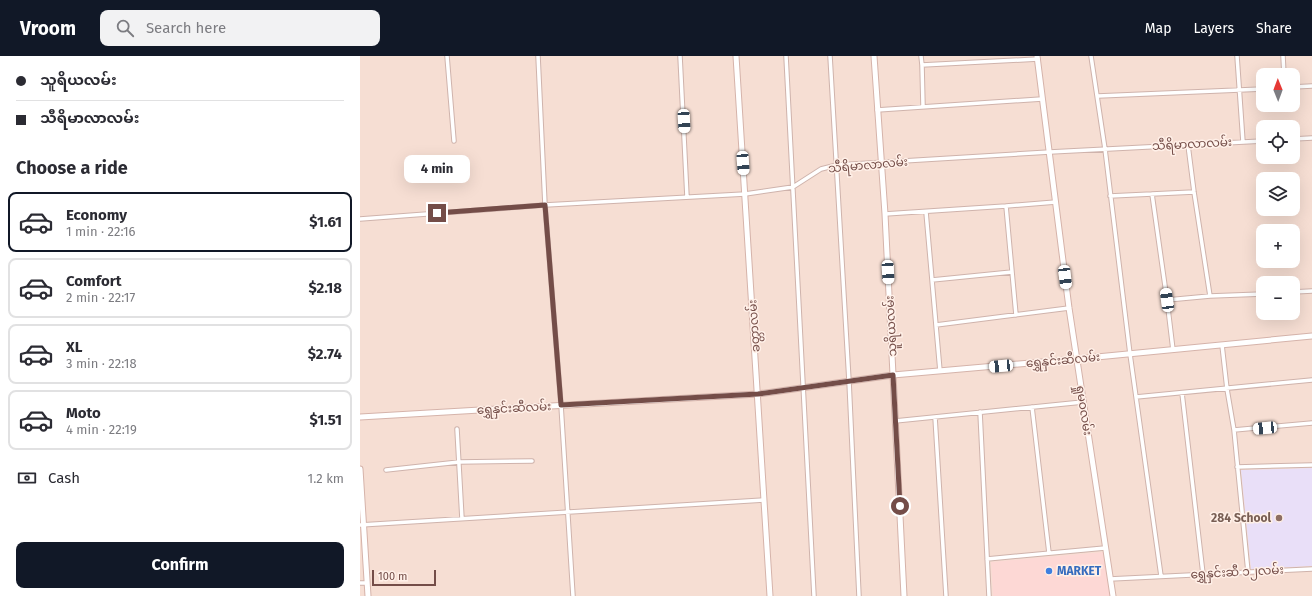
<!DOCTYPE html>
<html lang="en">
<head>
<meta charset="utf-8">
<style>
  body { margin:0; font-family:"Fira Sans","Noto Sans Myanmar",sans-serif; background:#f2f2f3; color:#2b2b33; height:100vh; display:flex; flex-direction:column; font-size:15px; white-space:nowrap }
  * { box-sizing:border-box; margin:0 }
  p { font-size:13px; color:#7c7c81 }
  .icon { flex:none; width:22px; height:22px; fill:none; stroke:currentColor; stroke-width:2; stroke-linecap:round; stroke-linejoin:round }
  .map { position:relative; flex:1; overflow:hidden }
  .drawer { display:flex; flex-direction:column; background:#fff; width:360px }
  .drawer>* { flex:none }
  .banner { display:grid; align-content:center; height:88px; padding:0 16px; background:#fff }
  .needle { width:26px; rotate:359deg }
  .controls { position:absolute; left:896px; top:12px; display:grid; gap:8px }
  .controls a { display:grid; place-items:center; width:44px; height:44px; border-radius:8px; background:#fff; box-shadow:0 4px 16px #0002; font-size:20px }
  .scale { position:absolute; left:12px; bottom:10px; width:64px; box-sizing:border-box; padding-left:4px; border:2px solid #744d48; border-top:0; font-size:11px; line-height:14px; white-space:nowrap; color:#744d48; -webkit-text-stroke:3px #fff0e8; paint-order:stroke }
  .end { position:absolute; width:18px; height:18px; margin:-9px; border:5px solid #744d48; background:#fff; box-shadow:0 0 0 2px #fff }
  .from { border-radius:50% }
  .bubble { position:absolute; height:28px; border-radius:8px; background:#fff; box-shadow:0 4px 16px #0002; font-size:13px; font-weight:700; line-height:28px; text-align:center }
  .car { position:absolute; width:12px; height:24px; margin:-12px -6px; border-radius:5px; box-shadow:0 0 3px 1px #0007; background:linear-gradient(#fff 24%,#345 0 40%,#fff 0 76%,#345 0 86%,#fff 0) }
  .banner b { display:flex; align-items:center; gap:14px; height:38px; font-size:15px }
  .banner b+b { border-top:1px solid #e1e1e2 }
  .banner i { width:10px; height:10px; background:#2b2b33 }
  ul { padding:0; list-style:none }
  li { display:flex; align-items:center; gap:12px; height:60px; margin:0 8px 6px; padding:0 8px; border:2px solid #e1e1e2; border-radius:8px }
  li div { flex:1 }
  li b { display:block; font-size:15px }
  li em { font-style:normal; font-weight:700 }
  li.selected { border-color:#111827 }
  li>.icon { width:36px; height:36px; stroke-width:1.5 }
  h2 { padding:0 16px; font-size:18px; line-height:48px }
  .pay { display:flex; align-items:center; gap:10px; height:44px; padding:0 16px; font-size:15px }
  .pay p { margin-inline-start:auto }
  .action { display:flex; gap:8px; margin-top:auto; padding:8px 16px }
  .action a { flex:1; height:46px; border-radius:8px; background:#111827; color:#fff; font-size:16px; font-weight:700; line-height:46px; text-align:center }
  header { display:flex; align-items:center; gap:24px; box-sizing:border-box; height:56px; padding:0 20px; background:#111827; color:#fff }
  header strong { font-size:19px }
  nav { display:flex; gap:22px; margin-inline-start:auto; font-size:14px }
  .search { width:280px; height:36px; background:#f2f2f3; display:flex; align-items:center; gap:10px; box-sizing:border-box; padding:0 14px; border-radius:8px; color:#7c7c81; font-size:15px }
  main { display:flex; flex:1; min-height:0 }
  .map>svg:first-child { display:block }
</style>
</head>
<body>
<header>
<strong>Vroom</strong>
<div class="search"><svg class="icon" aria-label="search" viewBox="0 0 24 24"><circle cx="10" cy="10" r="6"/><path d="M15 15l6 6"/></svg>Search here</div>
<nav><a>Map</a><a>Layers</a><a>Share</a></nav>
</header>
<main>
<section class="drawer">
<div class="banner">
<b><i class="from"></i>သူရိယလမ်း</b>
<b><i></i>သီရိမာလာလမ်း</b>
</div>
<h2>Choose a ride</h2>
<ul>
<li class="selected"><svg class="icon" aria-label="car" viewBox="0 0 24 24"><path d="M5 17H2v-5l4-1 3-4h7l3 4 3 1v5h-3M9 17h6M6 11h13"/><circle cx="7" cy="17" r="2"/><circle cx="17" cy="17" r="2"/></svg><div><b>Economy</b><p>1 min · 22:16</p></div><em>$1.61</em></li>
<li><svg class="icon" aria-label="car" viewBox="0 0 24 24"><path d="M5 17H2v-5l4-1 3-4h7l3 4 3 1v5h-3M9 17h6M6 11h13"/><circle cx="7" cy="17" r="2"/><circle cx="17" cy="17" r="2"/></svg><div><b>Comfort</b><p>2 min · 22:17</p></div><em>$2.18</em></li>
<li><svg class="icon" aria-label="car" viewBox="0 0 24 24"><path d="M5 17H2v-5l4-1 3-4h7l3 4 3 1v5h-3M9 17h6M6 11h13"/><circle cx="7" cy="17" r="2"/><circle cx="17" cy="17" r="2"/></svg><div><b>XL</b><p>3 min · 22:18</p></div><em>$2.74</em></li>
<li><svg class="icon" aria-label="car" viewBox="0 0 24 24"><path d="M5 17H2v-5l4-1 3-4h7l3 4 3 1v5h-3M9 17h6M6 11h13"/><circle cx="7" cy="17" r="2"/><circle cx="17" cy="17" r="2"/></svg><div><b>Moto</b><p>4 min · 22:19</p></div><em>$1.51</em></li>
</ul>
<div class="pay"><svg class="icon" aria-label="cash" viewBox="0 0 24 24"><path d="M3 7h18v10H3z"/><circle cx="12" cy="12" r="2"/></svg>Cash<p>1.2 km</p></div>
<div class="action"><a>Confirm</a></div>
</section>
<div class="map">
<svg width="952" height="540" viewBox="0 0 952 540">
  <rect width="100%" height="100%" fill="#fcece2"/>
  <path fill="#f6ded3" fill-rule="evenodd" d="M0,0h952v540h-952zM903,19h30v30h-30zM903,71h30v30h-30zM903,123h30v30h-30zM903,175h30v30h-30zM903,227h30v30h-30z"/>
  <path fill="#fdd8d5" d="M743,496l7,44h-117l-2,-34z"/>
  <path fill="#e9dff8" d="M952,412v98l-61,3 -10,-99z"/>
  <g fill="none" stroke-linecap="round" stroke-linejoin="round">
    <defs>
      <path id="street" d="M87,0l7,85
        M178,0l7,149 16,200 12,191
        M320,0l7,141
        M426,0l28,540
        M470,0l19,325 10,215
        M561,0l1,9
        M731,0l14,93 25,205 31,222
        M877,0l6,86
        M923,0l1,19
        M933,31l19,-1
        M738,40l165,-7
        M563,50l-1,-41 116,-6
        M517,54l165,-11
        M933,83l19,-1
        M828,89l6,47 16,104 53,-2
        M792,138l15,106 43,-4
        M750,140l84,-4
        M646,150l10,109
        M566,156l14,159
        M525,158l121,-8 50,-4
        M0,163l185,-14 200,-11 48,-7 28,-18 16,-4 213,-13 213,-11
        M572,224l80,-8
        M933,236l19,-1
        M807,244l6,50
        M576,269l133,-17
        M862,289l5,44 7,41 14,142
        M822,337l21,181
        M776,341l176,-17
        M672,351l17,146
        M620,356l9,184
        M575,361l11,179
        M535,365l188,-19
        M97,373l5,90
        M874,374l78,-7
        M877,411l75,-2
        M26,414l73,-8 73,-1
        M0,469l404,-25
        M627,503l118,-11
        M750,523l202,-10
        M0,527h7"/>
      <path id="secondary" d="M376,0l34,540
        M514,0l11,158 19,382
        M677,0l32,252 44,288
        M0,361l398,-23 135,-19 183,-16 236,-23
        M0,413l8,127"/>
    </defs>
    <use href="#street" stroke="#cfb3ac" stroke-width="5.5"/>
    <use href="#secondary" stroke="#d5b3aa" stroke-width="7"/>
    <use href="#street" stroke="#fff" stroke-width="3.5"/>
    <use href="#secondary" stroke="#fff" stroke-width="5"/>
  </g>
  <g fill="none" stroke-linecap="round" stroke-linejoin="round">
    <path stroke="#744d48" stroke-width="5" d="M77,157l108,-8 16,200 197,-11 135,-19 7,131"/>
  </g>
  <circle fill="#8d6e63" stroke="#fff0e8" stroke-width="1.5" cx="919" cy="462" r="4"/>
  <circle fill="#3f7fe0" stroke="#fff0e8" stroke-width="1.5" cx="689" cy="515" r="4"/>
  <g text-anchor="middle" stroke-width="3" stroke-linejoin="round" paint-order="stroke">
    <g font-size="12" fill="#744d48" stroke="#fff0e8">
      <text transform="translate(832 88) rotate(-3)" y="4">သီရိမာလာလမ်း</text>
      <text transform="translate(508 109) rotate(-5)" y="4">သီရိမာလာလမ်း</text>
      <text transform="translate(394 270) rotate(-94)" y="4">ခတ္တာလမ်း</text>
      <text transform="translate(531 270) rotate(-93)" y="4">သူရိယလမ်း</text>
      <text transform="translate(703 304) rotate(-5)" y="4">ရွှေနှင်းဆီလမ်း</text>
      <text transform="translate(154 352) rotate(-3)" y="4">ရွှေနှင်းဆီလမ်း</text>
      <text transform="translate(724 354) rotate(81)" y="4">ရှုမဝလမ်း</text>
      <text transform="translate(877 516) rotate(-3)" y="4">ရွှေနှင်းဆီ ၁၂လမ်း</text>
    </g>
    <g font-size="12" font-weight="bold" fill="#785e54" stroke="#fff0e8" text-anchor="end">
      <text x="911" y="466">284 School</text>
    </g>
    <g font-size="12" font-weight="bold" fill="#366cbe" stroke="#fff0e8" text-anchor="start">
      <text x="697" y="519">MARKET</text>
    </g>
  </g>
</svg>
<div class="controls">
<a><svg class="needle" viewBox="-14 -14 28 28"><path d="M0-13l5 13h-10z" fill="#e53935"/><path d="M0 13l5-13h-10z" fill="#7c7c81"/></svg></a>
<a><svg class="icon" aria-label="locate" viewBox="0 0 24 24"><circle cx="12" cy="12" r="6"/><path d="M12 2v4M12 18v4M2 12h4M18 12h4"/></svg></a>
<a><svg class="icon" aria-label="layers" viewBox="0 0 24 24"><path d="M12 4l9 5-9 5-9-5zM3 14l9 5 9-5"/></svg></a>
<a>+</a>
<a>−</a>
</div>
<div class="scale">100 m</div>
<i class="end from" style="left:540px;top:450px"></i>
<i class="end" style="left:77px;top:157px"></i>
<div class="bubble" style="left:44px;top:99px;width:66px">4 min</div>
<i class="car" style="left:324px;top:65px;rotate:177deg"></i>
<i class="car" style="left:383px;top:107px;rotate:176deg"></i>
<i class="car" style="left:528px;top:216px;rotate:177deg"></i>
<i class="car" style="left:705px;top:221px;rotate:173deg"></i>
<i class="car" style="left:807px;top:244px;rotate:352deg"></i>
<i class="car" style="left:641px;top:310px;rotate:265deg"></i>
<i class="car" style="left:905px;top:372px;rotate:265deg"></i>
</div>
</main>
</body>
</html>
